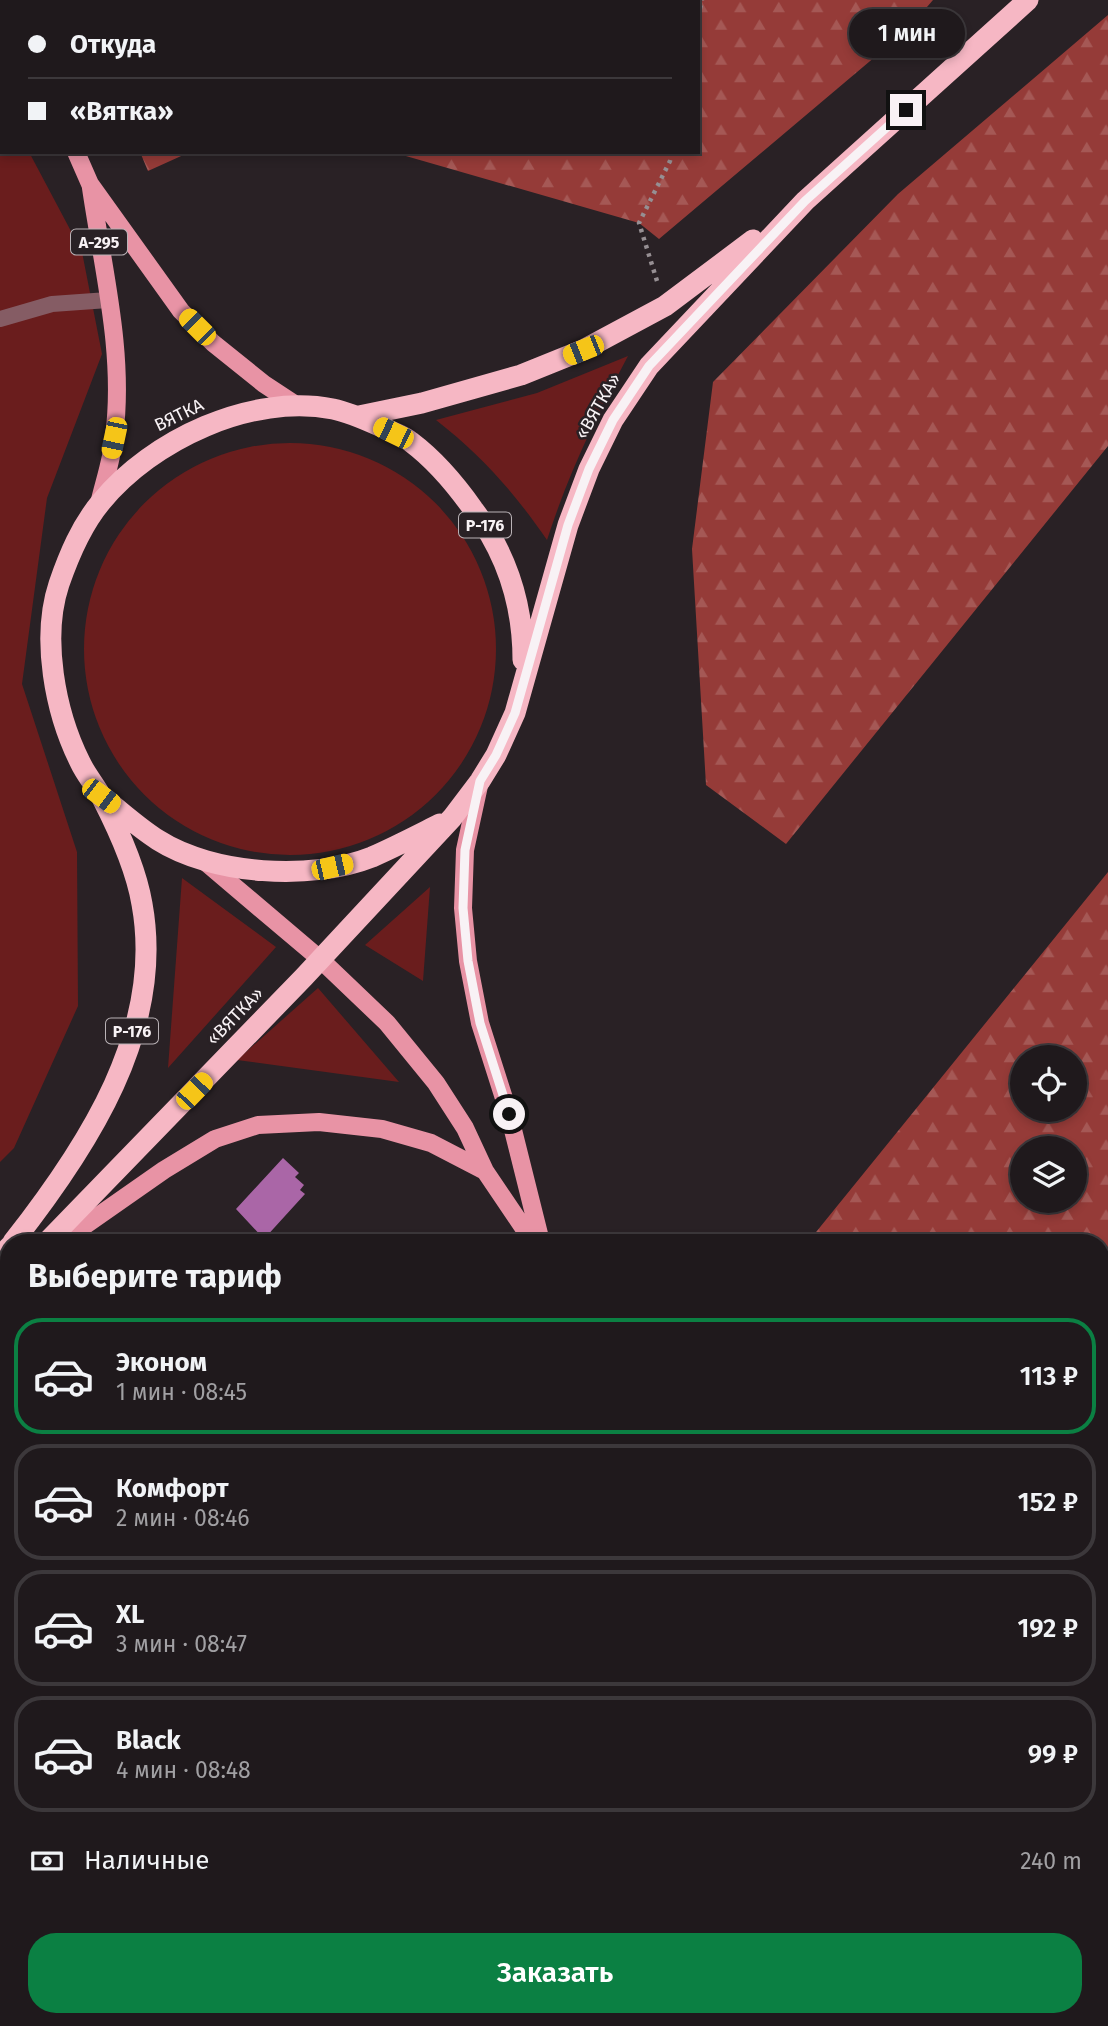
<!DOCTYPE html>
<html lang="ru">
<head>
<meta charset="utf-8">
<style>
  body { margin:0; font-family:"Fira Sans",sans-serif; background:#272225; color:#f1f3f6; height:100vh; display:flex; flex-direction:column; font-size:26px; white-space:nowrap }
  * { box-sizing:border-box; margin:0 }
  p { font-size:23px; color:#a1a0a3 }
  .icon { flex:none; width:38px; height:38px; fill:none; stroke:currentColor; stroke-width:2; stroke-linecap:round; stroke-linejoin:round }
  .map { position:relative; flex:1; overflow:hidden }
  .drawer { position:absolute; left:0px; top:1234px; width:1110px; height:793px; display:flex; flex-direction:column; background:#1f191c; border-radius:28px 28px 0 0; box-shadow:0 4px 10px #0003,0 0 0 2px #3c383b }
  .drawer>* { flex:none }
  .hud { position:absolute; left:0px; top:0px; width:700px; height:154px; box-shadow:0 4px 10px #0003,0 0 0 2px #3c383b; display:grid; align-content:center; height:154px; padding:0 28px; background:#1f191c }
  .tools { position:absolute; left:1010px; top:1045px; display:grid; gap:14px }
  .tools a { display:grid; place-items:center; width:77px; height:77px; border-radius:50%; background:#1f191c; box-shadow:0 4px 10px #0003,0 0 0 2px #3c383b; font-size:35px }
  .end { position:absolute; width:32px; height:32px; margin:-16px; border:9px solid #f8f2f5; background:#111; box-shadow:0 0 0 4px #111 }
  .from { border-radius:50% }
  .bubble { position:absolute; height:49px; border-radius:24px; background:#1f191c; box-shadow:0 4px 10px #0003,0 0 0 2px #3c383b; font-size:23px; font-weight:600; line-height:49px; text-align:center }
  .car { position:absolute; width:21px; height:42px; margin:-21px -10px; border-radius:9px; box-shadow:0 0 5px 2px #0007; background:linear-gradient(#f5c518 24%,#345 0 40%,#f5c518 0 76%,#345 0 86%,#f5c518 0) }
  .hud b { display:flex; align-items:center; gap:24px; height:66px; font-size:26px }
  .hud b+b { border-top:2px solid #3c383b }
  .hud i { width:18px; height:18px; background:#f1f3f6 }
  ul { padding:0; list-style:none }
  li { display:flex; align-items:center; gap:21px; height:116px; margin:0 14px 10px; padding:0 14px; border:4px solid #3c383b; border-radius:28px }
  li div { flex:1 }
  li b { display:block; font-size:26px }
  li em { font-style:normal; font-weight:600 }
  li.active { border-color:#0b8043 }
  li>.icon { width:63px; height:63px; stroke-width:1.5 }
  h2 { padding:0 28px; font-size:32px; line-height:84px }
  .pay { display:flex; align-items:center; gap:18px; height:77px; padding:0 28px; font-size:26px }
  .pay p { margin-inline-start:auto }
  .cta { display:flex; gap:14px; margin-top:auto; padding:14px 28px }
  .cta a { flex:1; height:80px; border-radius:28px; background:#0b8043; color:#fff; font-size:28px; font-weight:600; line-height:80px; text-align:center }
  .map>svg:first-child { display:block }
</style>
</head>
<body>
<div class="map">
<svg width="1108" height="2026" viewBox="0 0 1108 2026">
  <defs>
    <pattern id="forest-firs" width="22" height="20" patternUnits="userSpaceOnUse" patternTransform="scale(1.75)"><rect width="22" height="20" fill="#953b38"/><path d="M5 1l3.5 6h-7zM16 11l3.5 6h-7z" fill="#a55855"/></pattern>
  </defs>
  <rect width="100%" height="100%" fill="#292125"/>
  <path fill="#6a1d1d" d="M0,98l2,54h27l53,100 20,102 -55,144 -25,186 55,168 1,154 -64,142 -14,14z
    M628,356c-32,60 -60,119 -81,184 -34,-49 -64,-83 -111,-120l101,-27z
    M84 649a206 206 0 1 1 412 0a206 206 0 1 1-412 0Z
    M182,878l94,69 -108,121z
    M430,887l-7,94 -58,-36z
    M318,988l81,94 -162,-22z"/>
  <path fill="url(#forest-firs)" fill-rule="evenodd" d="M72,0h861l-25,29 -249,210 -20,-16 -247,-71h306v-150z
    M1108,15v431l-322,398 -80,-59 -14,-236 21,-167 185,-188z
    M140,152h50l-42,19z
    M1108,872v1154h-140l-3,-8h136v-776h-293zM1074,1057v53h-52v-53zM1022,1148h52v52h-52z
    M9,1390v462l-9,11v-464z
    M146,2018h647l5,8h-658z"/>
  <path fill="#aa66a7" d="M283,1158l16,15 -4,4 9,8 -4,5 5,4 -41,45 -28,-30z"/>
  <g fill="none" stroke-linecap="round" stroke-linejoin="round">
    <path stroke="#968f93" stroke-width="4.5" stroke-dasharray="3.5 5" stroke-linecap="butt" d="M698,17l4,-17
      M657,281l-18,-58 31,-62 2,-9
      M1101,1805l7,-3
      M615,2026l19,-8"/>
    <path stroke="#855c64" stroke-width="16" d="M0,77l2,-1
      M0,319l52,-15 56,-4"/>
    <path stroke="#e893a5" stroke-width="18" d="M10,0l1,2
      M76,152l14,32 91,127 32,32 51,41 35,23
      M91,188c12,82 34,166 23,249 -2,23 -10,45 -15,67
      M480,781l-15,69 -2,58 5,53 12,62 29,91 32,128
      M203,860l117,99 67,64 49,60 29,45 20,43 48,71
      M61,1242l103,-72 51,-31 43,-14 61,-3 63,7 49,14 54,28
      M884,2018l4,8"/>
    <path stroke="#f6b7c4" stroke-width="21" d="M359,416l63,-13 99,-28 62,-25 82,-44 88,-66
      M103,797c18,15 36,31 55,43 55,35 154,41 214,17 23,-10 46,-22 68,-33
      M13,1242c74,-94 152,-212 129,-338 -6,-36 -23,-73 -40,-106 -6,-12 -16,-23 -22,-36 -25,-50 -39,-124 -21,-178 10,-29 22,-58 42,-82 51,-62 150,-109 232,-93 19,4 35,12 53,20 8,4 18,7 25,13 24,18 45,43 62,67 34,45 50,94 50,151
      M47,1242l257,-265 148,-159 28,-37 16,-26 19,-42 53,-188 21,-56 24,-49 36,-54 156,-165 223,-201
      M0,1259l9,-12
      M0,1291l9,-9"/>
  </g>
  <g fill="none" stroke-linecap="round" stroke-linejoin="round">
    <path stroke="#f8f2f5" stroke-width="9" d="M509,1114l-29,-91 -12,-62 -5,-53 2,-58 15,-69 16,-26 19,-42 53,-188 21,-56 24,-49 36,-54 156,-165 101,-91"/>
  </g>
  <g text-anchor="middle" stroke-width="5" stroke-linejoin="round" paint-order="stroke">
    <g fill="#292125" stroke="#bab3b7" stroke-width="2">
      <rect x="71" y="229.5" width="56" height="25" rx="5"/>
      <rect x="459" y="512.5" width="52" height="25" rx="5"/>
      <rect x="106" y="1018.5" width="52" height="25" rx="5"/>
    </g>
    <g font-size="16" font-weight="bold" fill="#f8f2f5">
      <text x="99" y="248">А-295</text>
      <text x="485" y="531">Р-176</text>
      <text x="132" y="1037">Р-176</text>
    </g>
    <g font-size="18" fill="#f8f2f5" stroke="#292125">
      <text transform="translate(598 406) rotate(-60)" y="6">«ВЯТКА»</text>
      <text transform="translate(179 415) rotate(-26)" y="6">ВЯТКА</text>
      <text transform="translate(235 1016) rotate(-46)" y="6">«ВЯТКА»</text>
    </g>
  </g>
</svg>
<div class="tools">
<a><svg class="icon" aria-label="locate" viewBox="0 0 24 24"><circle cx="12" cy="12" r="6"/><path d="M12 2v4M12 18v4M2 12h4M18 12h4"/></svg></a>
<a><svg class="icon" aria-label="layers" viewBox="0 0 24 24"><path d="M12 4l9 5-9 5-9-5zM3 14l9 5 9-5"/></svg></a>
</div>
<i class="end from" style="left:509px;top:1114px"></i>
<i class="end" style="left:906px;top:110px"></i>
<div class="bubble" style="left:849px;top:9px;width:116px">1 мин</div>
<i class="car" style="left:197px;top:327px;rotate:315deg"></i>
<i class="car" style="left:583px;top:350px;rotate:248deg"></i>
<i class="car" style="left:393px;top:433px;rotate:296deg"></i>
<i class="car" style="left:114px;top:438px;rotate:192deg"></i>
<i class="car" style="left:101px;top:796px;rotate:127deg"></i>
<i class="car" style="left:332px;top:867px;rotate:77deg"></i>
<i class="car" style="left:194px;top:1091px;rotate:44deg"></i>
<div class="hud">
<b><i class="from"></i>Откуда</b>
<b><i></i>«Вятка»</b>
</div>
<section class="drawer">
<h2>Выберите тариф</h2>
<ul>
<li class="active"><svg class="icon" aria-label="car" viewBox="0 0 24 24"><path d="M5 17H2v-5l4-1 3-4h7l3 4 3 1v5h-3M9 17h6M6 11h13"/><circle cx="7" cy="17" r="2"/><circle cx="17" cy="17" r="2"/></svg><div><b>Эконом</b><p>1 мин · 08:45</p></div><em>113 ₽</em></li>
<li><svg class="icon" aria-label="car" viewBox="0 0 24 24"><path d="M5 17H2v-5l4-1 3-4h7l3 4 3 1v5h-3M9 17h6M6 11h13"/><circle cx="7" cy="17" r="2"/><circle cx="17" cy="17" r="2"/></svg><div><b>Комфорт</b><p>2 мин · 08:46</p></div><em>152 ₽</em></li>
<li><svg class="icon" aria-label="car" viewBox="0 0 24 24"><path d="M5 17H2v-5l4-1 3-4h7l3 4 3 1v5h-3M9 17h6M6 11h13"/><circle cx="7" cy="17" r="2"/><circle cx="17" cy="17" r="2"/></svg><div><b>XL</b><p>3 мин · 08:47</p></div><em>192 ₽</em></li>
<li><svg class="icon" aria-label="car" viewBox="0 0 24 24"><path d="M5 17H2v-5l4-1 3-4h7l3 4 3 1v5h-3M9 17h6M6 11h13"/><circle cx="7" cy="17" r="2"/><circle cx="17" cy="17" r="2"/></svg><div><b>Black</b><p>4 мин · 08:48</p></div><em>99 ₽</em></li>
</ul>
<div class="pay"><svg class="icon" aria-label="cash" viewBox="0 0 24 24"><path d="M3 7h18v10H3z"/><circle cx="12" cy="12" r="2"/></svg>Наличные<p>240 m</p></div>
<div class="cta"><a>Заказать</a></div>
</section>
</div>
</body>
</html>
